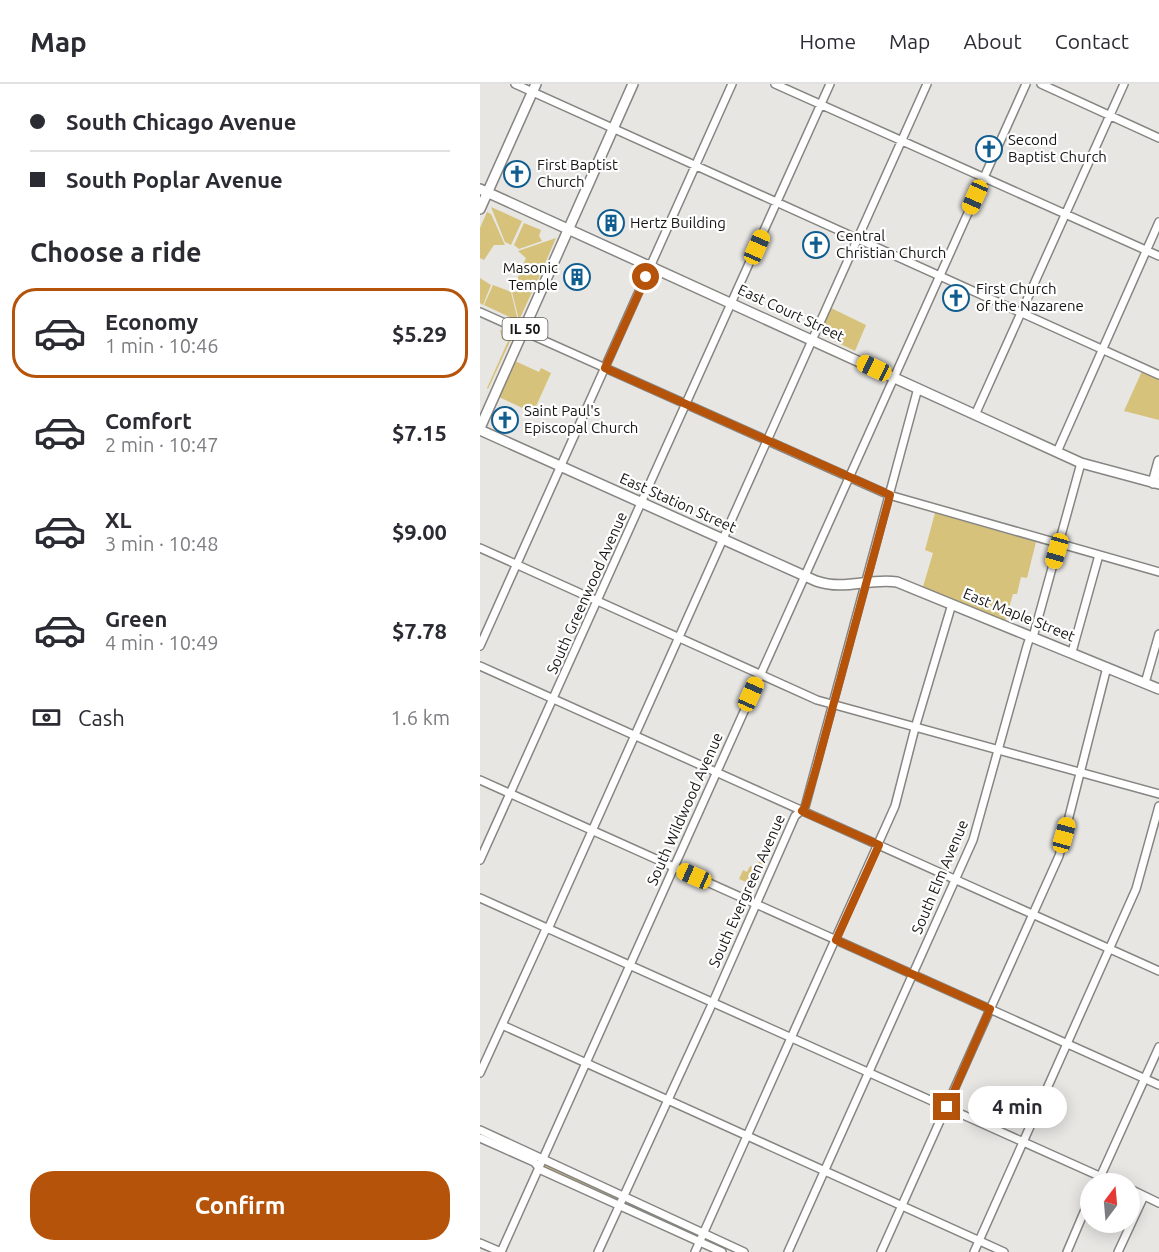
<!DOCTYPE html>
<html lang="en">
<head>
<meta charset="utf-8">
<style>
  body { margin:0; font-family:Ubuntu,sans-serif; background:#f7f7f7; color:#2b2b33; height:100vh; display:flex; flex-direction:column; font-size:22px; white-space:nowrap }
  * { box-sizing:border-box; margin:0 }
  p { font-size:20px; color:#7c7c81 }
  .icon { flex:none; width:33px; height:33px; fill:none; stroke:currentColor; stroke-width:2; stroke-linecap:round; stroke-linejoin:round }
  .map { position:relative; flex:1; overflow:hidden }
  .details { display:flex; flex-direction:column; background:#fff; width:480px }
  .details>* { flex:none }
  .banner { display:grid; align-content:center; height:132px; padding:0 30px; background:#fff }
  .needle { width:39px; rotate:16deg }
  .tools { position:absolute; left:600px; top:1089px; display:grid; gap:12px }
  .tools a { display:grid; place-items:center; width:60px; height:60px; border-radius:50%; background:#fff; box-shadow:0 3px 15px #0003; font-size:30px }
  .end { position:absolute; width:27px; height:27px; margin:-14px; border:8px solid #b45309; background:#fff; box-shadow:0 0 0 3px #fff }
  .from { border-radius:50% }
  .bubble { position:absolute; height:42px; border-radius:21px; background:#fff; box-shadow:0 3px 15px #0003; font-size:20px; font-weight:600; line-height:42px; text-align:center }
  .car { position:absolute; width:18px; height:36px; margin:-18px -9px; border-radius:8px; box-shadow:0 0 4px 2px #0007; background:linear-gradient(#f5c518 24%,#345 0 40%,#f5c518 0 76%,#345 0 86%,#f5c518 0) }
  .banner b { display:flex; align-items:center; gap:21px; height:57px; font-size:22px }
  .banner b+b { border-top:2px solid #e1e1e2 }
  .banner i { width:15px; height:15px; background:#2b2b33 }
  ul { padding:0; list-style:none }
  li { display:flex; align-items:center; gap:18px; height:90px; margin:0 12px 9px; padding:0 18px; border:3px solid transparent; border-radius:24px }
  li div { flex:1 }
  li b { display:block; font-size:22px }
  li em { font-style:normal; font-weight:600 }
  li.selected { border-color:#b45309 }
  li>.icon { width:54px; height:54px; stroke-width:1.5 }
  h2 { padding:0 30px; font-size:27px; line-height:72px }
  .pay { display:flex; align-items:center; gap:15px; height:66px; padding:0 30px; font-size:22px }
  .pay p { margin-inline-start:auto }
  .action { display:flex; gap:12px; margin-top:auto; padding:12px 30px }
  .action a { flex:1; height:69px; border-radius:24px; background:#b45309; color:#fff; font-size:24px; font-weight:600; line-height:69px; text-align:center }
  header { display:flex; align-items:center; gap:36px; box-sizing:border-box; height:84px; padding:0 30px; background:#fff; border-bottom:2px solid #e1e1e2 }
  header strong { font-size:28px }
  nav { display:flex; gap:33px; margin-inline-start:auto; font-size:21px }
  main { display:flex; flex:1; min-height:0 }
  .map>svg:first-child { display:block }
</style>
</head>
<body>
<header>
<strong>Map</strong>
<nav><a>Home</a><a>Map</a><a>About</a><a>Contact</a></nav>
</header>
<main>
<section class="details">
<div class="banner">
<b><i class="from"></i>South Chicago Avenue</b>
<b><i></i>South Poplar Avenue</b>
</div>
<h2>Choose a ride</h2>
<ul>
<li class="selected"><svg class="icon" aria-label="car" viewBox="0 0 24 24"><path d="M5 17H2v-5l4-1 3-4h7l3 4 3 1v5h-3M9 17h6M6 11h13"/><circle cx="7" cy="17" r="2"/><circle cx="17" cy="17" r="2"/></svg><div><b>Economy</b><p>1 min · 10:46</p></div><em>$5.29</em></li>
<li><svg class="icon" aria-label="car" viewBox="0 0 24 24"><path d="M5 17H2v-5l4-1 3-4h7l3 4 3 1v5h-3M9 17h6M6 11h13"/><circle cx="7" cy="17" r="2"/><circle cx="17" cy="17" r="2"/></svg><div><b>Comfort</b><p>2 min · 10:47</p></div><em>$7.15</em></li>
<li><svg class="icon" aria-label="car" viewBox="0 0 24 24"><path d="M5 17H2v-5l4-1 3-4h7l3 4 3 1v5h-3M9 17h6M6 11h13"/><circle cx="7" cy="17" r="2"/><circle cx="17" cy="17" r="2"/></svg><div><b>XL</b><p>3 min · 10:48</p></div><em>$9.00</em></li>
<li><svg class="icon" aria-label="car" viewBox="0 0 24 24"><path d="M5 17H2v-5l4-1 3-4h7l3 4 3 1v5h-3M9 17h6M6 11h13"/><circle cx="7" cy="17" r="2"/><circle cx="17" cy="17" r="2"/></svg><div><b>Green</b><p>4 min · 10:49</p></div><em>$7.78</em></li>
</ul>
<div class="pay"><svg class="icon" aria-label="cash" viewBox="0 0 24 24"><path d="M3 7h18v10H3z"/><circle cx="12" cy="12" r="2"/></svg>Cash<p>1.6 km</p></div>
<div class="action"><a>Confirm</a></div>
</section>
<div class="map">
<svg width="679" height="1168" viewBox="0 0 679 1168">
  <rect width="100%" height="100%" fill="#e7e6e3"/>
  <path fill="#d6c27a" d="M11,123l31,14 -11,24 -6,-3z
    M7,128l4,2 14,31h-11l-10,15 -4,-2v-30z
    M44,139l17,7 -2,6 3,5 -23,8 -5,-4z
    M76,154l-19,44h-21l10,-24 -8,-7z
    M0,194l11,7 -8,20 -3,-2z
    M13,201l18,7 7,29 -34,-16z
    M53,206l-14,30 -7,-28z
    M351,224l35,17 -11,26 -33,-16 -1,-5z
    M20,246l13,5 -25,54 -1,-1 21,-47 -6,-2z
    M35,277l24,11 2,-4 10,5 -18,40 -34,-16z
    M662,287l17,7v42l-35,-9z
    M455,429l101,29 -9,36 -6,-1 -4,17h-4l-8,28 -83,-32 11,-37 -8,-3z
    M280,775l6,3 -11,24 -16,-7 4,-9 4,2 3,-6 6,2z
    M65,1079l74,35 -2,3 -75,-34z
    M145,1116l75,34 -2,4 -74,-33z"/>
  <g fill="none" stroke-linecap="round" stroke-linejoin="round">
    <defs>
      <path id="minor" d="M35,0l644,291
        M295,0l384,172
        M561,0l118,54
        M0,228l409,183 270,77
        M495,331l149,-331
        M577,368l102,-230
        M0,464l337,152 342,94
        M0,562l252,-562
        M592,568l27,-97
        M0,582l679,305
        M665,599l14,-49
        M0,696l679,305
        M0,776l350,-776
        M0,814l637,286
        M22,941l502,227
        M0,989l65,-142 3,-2 379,-845
        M0,1046l264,122
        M0,1054l54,24 7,8 181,82
        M617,1100l62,-137
        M650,1105l29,14
        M0,1159l21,9
        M21,1168l525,-1168
        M118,1168l115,-250 82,-186 10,-9 113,-419
        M215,1168l200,-446 20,-78 37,-124
        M308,1168l185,-412 54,-194 2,-6 4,-3 48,-174
        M401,1168l178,-396 48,-189
        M494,1168l162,-363 23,-83
        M587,1168l23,-54
        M638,1168l26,-56"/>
      <path id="major" d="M0,105l601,274 78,21
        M0,125l56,-125
        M0,344l153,-344
        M0,346l336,151c29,10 52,-3 81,1l262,107
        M673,399l6,-22"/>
    </defs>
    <use href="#minor" stroke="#868582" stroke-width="10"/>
    <use href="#major" stroke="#868582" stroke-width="12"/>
    <use href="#minor" stroke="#fff" stroke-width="7"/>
    <use href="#major" stroke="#fff" stroke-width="9"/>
  </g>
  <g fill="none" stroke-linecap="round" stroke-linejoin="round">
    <path stroke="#b45309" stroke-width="8" d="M166,193l-41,91 285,127 -74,274 -11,38 -3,4 77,34 -43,95 154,69 -43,98"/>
  </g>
  <defs>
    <symbol id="church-ring" viewBox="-11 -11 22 22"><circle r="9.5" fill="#fff" stroke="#105d90" stroke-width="1.5"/><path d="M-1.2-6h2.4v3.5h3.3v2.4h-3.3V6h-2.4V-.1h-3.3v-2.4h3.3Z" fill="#105d90"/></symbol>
    <symbol id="building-ring" viewBox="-11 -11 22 22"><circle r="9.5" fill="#fff" stroke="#105d90" stroke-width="1.5"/><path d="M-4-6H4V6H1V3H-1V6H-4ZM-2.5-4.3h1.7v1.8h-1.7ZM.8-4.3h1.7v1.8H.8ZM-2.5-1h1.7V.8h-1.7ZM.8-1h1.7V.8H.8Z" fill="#105d90"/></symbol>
  </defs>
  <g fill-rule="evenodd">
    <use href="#church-ring" x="494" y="50" width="30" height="30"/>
    <use href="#church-ring" x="22" y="75" width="30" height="30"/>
    <use href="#building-ring" x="116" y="124" width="30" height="30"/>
    <use href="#church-ring" x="321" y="146" width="30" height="30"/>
    <use href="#building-ring" x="82" y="178" width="30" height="30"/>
    <use href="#church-ring" x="461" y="199" width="30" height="30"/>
    <use href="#church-ring" x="10" y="321" width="30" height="30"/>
  </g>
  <g text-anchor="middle" stroke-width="4.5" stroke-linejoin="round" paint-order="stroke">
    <rect fill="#fff" stroke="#5d5d5c" stroke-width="1.5" x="22.5" y="234" width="45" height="22" rx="4.5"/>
    <g font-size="14" font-weight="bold" fill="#181716">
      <text x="45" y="250">IL 50</text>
    </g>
    <g font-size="15" fill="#181716" stroke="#fff" text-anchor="start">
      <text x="528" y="61">Second<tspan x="528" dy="17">Baptist Church</tspan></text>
      <text x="57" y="86">First Baptist<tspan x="57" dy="17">Church</tspan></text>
      <text x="150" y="144">Hertz Building</text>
      <text x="356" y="157">Central<tspan x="356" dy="17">Christian Church</tspan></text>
      <text x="78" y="189" text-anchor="end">Masonic<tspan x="78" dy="17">Temple</tspan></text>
      <text x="496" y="210">First Church<tspan x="496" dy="17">of the Nazarene</tspan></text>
      <text x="44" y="332">Saint Paul's<tspan x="44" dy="17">Episcopal Church</tspan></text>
    </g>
    <g font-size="15" fill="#181716" stroke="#fff">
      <text transform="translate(311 229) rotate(25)" y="5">East Court Street</text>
      <text transform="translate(198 419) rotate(24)" y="5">East Station Street</text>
      <text transform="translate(107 509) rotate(-66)" y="5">South Greenwood Avenue</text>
      <text transform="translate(539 531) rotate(22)" y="5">East Maple Street</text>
      <text transform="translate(205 725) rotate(-66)" y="5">South Wildwood Avenue</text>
      <text transform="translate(460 793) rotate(-67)" y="5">South Elm Avenue</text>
      <text transform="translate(267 807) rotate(-66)" y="5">South Evergreen Avenue</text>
    </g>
  </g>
</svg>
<div class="tools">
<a><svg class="needle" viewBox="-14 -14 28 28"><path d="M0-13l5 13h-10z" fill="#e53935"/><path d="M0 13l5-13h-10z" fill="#7c7c81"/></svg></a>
</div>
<i class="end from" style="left:166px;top:193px"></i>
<i class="end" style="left:467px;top:1023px"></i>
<div class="bubble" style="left:488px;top:1002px;width:99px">4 min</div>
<i class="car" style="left:495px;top:113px;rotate:204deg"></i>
<i class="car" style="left:277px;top:163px;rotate:24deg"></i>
<i class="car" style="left:394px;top:284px;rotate:295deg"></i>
<i class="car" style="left:577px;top:467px;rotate:196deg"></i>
<i class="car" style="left:271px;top:610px;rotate:24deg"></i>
<i class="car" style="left:584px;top:751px;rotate:15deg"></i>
<i class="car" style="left:214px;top:792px;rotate:294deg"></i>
</div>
</main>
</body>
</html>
